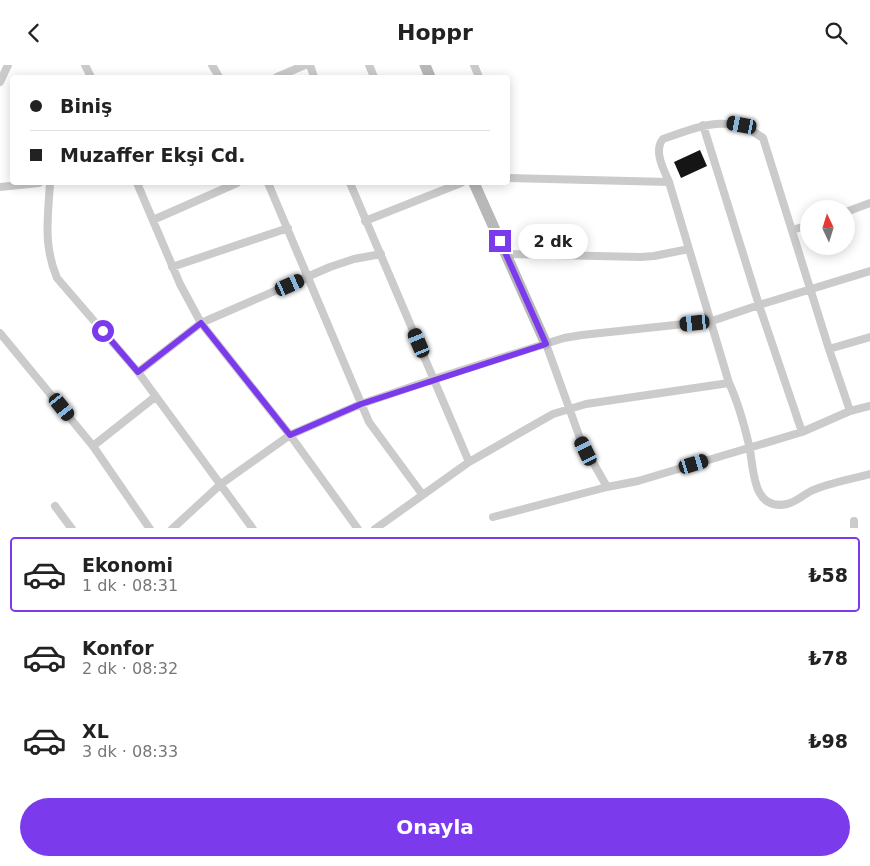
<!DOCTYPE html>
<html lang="tr">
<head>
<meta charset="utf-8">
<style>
  body { margin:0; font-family:"DejaVu Sans",sans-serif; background:#f2f2f2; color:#222; height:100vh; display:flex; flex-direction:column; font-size:19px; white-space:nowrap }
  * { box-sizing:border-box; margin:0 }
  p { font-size:16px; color:#767676 }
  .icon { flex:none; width:28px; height:28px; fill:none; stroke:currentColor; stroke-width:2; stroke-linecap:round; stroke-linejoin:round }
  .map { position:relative; height:463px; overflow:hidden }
  .details { display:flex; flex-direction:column; background:#fff; flex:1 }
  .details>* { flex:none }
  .top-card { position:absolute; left:10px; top:10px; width:500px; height:110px; border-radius:5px; box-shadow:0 2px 12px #0003; display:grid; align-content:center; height:110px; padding:0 20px; background:#fff }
  .needle { width:32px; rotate:356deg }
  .controls { position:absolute; left:800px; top:135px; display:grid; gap:10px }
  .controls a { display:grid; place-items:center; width:55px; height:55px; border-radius:50%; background:#fff; box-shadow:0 2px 12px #0003; font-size:25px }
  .end { position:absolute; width:22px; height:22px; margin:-11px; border:6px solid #7c3aed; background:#fff; box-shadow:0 0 0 2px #fff }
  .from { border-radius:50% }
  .bubble { position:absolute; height:35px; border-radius:18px; background:#fff; box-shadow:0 2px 12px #0003; font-size:16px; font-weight:700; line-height:35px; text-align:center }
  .car { position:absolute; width:15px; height:30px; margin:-15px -8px; border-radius:6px; box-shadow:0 0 4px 1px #0007; background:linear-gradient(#222 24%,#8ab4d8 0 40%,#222 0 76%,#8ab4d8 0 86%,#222 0) }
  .top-card b { display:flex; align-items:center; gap:18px; height:48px; font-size:19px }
  .top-card b+b { border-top:1px solid #e0e0e0 }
  .top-card i { width:12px; height:12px; background:#222 }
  ul { padding:9px 0 0; list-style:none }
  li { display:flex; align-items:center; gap:15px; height:75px; margin:0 10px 8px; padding:0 10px; border:2px solid transparent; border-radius:5px }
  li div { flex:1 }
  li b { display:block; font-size:19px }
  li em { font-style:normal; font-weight:700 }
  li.active { border-color:#7c3aed }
  li>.icon { width:45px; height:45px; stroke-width:1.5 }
  .button { display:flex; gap:10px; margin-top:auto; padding:10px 20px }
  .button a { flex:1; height:58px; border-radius:30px; background:#7c3aed; color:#fff; font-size:20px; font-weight:700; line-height:58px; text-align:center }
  header { display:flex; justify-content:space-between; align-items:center; height:65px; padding:0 20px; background:#fff; font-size:22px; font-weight:700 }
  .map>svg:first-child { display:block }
</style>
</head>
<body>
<header><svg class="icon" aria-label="back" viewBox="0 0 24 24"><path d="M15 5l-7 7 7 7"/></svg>Hoppr<svg class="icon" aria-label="search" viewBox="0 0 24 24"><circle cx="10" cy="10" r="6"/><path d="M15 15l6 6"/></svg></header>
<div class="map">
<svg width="870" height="464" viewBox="0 0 870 464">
  <rect width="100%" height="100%" fill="#fff"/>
  <path fill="#151515" d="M700,85l7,16 -26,12 -7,-16z"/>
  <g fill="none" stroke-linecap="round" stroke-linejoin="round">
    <path stroke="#cbcbcb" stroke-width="8" d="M85,0l6,12
      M212,0l7,12
      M310,0l4,12
      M369,0l5,12
      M474,0l5,12
      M277,12l28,-12
      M0,17l8,-17
      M703,60l56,180 43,127
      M508,113l161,4
      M50,118c-2,34 -7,62 7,95l81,94 115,157
      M137,118l43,101 21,39 89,112 68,94
      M268,118l101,239 53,72
      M350,118l119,279
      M0,122l39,-4
      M846,147l24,-9
      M153,155l84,-37
      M365,156l96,-38
      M792,165l17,-5
      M506,189l135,3 13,-1 35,-7
      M172,202l116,-39
      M0,268l93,113 57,83
      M546,279l35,97 26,46
      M829,284l41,-12
      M138,307l63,-49 129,-56 24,-8 27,-5
      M850,346l-21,-62 -66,-211c-34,-26 -64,-11 -100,1 -10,12 1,31 6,43l60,201c9,19 15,41 20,62 5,21 2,67 38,59 9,-2 16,-9 24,-13 17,-8 41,-12 59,-17
      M93,381l62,-49
      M55,441l17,23
      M493,452l114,-30 31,-6 164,-49 48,-21 20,-5
      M854,456v8
      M172,464l49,-45 69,-49 71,-31 73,-25 130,-41 18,-3 130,-14 47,-16 111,-34
      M375,464l94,-67 84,-48 33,-10 143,-21"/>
    <path stroke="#b8b8b8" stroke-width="11" d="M425,0l5,12
      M474,118l72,161"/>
  </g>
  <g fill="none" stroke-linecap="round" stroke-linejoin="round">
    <path stroke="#7c3aed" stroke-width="6" d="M103,266l35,41 63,-49 89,112 71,-31 185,-60 -46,-103"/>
  </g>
</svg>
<div class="controls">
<a><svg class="needle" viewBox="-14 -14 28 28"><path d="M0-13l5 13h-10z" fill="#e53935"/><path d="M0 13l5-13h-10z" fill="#767676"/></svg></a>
</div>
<i class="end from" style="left:103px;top:266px"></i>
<i class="end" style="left:500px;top:176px"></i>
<div class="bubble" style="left:518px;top:159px;width:70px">2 dk</div>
<i class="car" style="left:742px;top:60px;rotate:281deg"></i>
<i class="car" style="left:290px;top:220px;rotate:66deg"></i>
<i class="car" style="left:695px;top:258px;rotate:264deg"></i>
<i class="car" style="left:419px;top:278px;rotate:337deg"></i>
<i class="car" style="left:62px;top:342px;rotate:141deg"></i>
<i class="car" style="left:586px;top:386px;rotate:334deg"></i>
<i class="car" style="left:694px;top:399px;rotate:73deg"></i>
<div class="top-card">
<b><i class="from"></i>Biniş</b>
<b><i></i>Muzaffer Ekşi Cd.</b>
</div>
</div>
<section class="details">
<ul>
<li class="active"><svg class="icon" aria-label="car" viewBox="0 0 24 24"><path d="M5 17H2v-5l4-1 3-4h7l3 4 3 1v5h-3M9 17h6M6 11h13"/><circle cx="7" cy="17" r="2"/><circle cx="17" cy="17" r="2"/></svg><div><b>Ekonomi</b><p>1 dk · 08:31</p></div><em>₺58</em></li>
<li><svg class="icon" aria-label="car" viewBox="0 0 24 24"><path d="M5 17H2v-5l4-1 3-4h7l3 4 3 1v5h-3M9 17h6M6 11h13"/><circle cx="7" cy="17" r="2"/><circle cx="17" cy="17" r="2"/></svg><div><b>Konfor</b><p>2 dk · 08:32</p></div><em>₺78</em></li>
<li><svg class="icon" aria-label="car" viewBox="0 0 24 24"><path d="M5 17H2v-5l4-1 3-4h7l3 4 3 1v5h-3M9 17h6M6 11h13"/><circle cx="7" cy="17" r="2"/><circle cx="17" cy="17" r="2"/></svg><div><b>XL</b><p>3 dk · 08:33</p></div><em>₺98</em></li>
</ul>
<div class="button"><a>Onayla</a></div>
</section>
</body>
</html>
